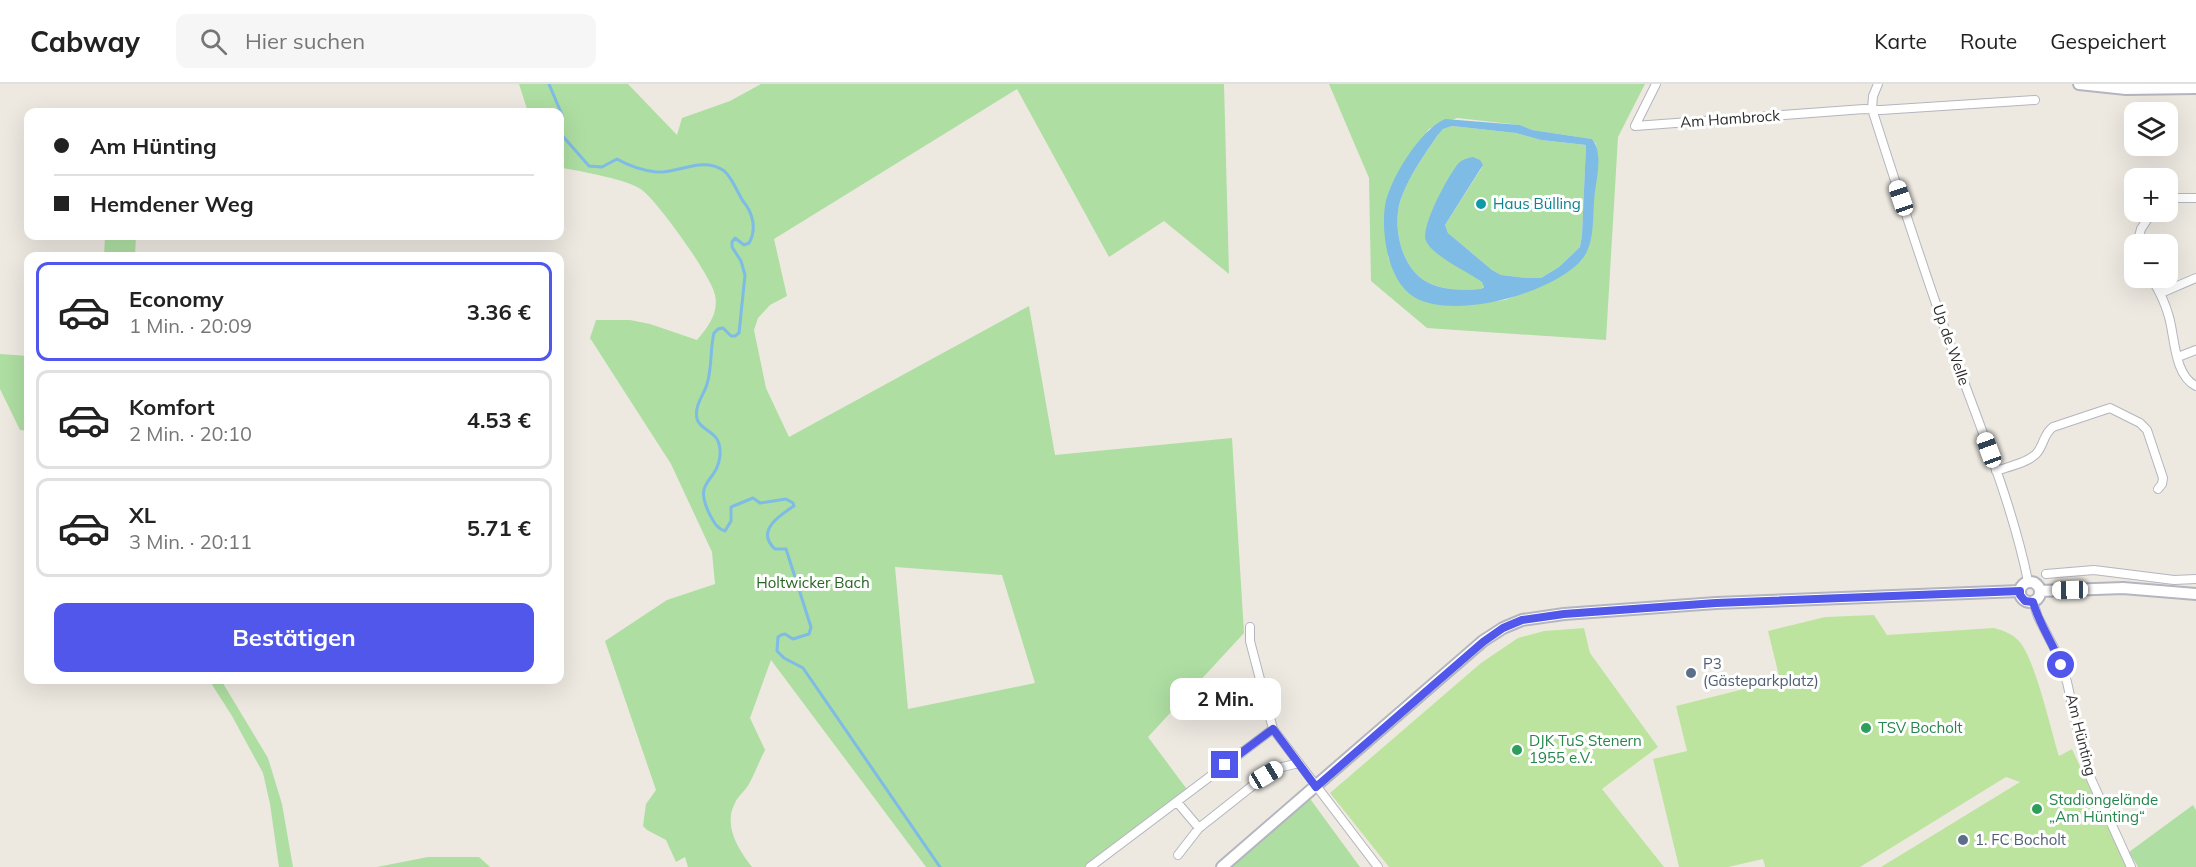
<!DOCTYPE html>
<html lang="de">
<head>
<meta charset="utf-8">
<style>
  body { margin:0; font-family:Mulish,sans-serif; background:#f6f6f6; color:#222; height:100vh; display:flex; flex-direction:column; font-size:22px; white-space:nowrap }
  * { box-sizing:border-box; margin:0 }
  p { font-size:20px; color:#767676 }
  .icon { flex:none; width:33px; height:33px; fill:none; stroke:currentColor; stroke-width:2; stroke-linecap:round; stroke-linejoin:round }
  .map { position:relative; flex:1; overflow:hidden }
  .details { position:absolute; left:24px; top:168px; width:540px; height:432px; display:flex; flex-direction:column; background:#fff; border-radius:12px; box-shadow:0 6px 24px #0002 }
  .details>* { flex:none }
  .hud { position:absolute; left:24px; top:24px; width:540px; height:132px; border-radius:12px; box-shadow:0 6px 24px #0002; display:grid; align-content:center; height:132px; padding:0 30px; background:#fff }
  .buttons { position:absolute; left:2124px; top:18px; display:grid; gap:12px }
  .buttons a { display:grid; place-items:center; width:54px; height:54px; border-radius:12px; background:#fff; box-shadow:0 6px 24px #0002; font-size:30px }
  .end { position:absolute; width:27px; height:27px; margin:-14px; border:8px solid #5057ea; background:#fff; box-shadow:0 0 0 3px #fff }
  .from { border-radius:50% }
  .bubble { position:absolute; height:42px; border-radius:12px; background:#fff; box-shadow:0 6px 24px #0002; font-size:20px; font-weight:700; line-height:42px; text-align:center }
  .car { position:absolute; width:18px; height:36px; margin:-18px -9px; border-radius:8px; box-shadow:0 0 4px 2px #0007; background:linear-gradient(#fff 24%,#345 0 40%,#fff 0 76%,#345 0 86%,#fff 0) }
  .hud b { display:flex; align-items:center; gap:21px; height:57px; font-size:22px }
  .hud b+b { border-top:2px solid #e0e0e0 }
  .hud i { width:15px; height:15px; background:#222 }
  ul { padding:10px 0 0; list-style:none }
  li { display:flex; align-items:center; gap:18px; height:99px; margin:0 12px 9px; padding:0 18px; border:3px solid #e0e0e0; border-radius:12px }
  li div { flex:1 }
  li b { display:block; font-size:22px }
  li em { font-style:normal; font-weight:700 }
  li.active { border-color:#5057ea }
  li>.icon { width:54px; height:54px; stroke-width:1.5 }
  .primary-button { display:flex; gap:12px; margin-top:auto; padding:12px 30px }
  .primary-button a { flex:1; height:69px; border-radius:12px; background:#5057ea; color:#fff; font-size:24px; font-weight:700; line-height:69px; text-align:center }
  header { display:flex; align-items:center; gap:36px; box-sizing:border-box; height:84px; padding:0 30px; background:#fff; border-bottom:2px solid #e0e0e0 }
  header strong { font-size:28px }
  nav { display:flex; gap:33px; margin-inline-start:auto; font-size:21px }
  .search { width:420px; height:54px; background:#f6f6f6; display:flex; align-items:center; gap:15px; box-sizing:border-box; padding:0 21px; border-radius:12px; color:#767676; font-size:22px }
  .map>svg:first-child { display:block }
</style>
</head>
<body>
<header>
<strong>Cabway</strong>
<div class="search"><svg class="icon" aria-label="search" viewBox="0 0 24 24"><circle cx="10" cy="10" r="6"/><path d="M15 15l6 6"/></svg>Hier suchen</div>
<nav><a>Karte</a><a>Route</a><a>Gespeichert</a></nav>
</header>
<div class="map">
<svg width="2196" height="783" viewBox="0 0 2196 783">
  <rect width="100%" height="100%" fill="#ede9e1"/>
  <path fill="#aedea2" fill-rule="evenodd" d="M519,0h109l49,51 5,-17 48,-17 31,-17h463l5,190 -65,-53 -55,36 -92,-168 -243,150 13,57 -17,9 -12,13 -4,12 12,58 23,49 240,-131 26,149 177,-17 12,195 -96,104 41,55 -101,75h-162l-155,-207 -21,58 15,32c-6,12 -10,23 -16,34 -4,7 -11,12 -14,19 -12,22 3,46 17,64h-64l-3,-10 -9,5 -10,-22 -19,-10 -4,-4 3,-22 10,-14 -51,-149 62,-41 48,-16 -3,-32 -41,-88 -81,-126 6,-18h34l20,4 47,16c11,-13 22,-27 18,-45 -3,-18 -57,-93 -73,-105 -12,-10 -62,-19 -79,-22l-3,-11v-45h-32zM895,483l107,8 33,108 -127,26z
    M1329,0h316l-27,53 -12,203 -179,-12 -56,-47 -2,-103zM1457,34l63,7 12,5 60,9 4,5 2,13 -2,24 -8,67 -6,11 -20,15 -25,14 -32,12 -52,6 -40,-10 -16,-19 -9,-20 12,-87 29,-41z
    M1452,42l64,7 25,7 45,5 -4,90 -2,12 -21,20 -18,11h-14l-26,-3 -9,-5 -44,-37 -3,-8 38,-59 -55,55 46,55 8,6 2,4 -3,3c-18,1 -37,2 -54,-7 -27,-14 -36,-60 -25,-86 8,-21 22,-41 35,-60l6,-7z
    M105,152h31l-1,20h-31z
    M0,270l28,2v75l-8,-1 -20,-41z
    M209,596h12l47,78 14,46 11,63h-14l-9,-63 -7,-31 -31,-57z
    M1308,712l52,71h-130z
    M2193,721l3,5v57h-58l-9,-15z
    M428,773h51l11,10h-113z"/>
  <path fill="#bde49f" d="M1874,531l13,20 106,-7c9,2 18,5 25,12 17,17 33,91 41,116l13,-7 54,118h-245l139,-85 -14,-5 -146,90h-95l-2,-8 -35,8h-49l-26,-108 34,-8 -11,-45 104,-26 -12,-49 57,-14z
    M1584,544l6,25 68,94 -56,42 62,78h-275l-59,-74 151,-130 37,-25 26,-7z"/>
  <path fill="#7ebbe5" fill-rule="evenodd" d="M1445,35l75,6 12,5 60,9c11,13 5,37 3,53 -3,20 1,49 -12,66 -27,35 -130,63 -169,39 -26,-16 -33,-63 -29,-91 4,-26 35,-76 60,-87zM1452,42l64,7 25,7 45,5 -4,90 -2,12 -21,20 -18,11h-14l-26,-3 -9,-5 -44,-37 -3,-8 38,-60 -3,-5 -7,-3c-6,1 -12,3 -16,8 -9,12 -37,62 -31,76 7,15 42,31 56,41l2,5 -3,2c-18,1 -38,2 -54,-7 -27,-14 -36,-60 -25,-86 8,-21 22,-41 35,-60l6,-7z"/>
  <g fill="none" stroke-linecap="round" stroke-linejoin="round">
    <path stroke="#7ebbe5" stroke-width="3" d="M549,0l13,31 -2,18 29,33 13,1 15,-8c12,7 24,11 39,13 21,2 46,-16 67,-2 8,5 14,22 20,31 10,12 14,28 6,42l-5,2 -9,-7 -3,4v5l9,14 4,14 -6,58 -4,3h-4l-8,-8 -5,1 -4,4c-4,16 -2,36 -7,51 -3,11 -13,21 -10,35 4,14 25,10 23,37 -3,28 -28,23 -10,59 4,7 7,14 15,16l6,-10v-14l22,-9 7,5 26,-4 7,4 1,3c-14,9 -39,25 -19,43h11l25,78 -2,7 -16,5 -8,-5 -4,1 -3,2 -1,14 7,7 19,10 137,199"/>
    <defs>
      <path id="street" d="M1656,0l-21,42 229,-17 17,1 154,-10
        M1878,0l-5,12 -1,13c26,81 52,163 81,243 27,75 59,151 75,229
        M2168,116l7,-2h21
        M2137,160l4,-15 11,-17
        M2151,194c8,12 14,24 18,39 6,21 5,58 27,69
        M2161,209l35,-15
        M2178,273l18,-7
        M1996,387c11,-4 31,-8 40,-17 8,-8 7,-20 17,-27l57,-19 30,15 7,7 16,48 -1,6 -4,5
        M2046,490l48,-4 80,10 22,-1
        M2033,518l5,15 16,31 13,34 13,59 11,38 40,88
        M1250,543v14l23,88 105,138
        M1177,718l22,26
        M1178,771l21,-27 67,-53 12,-7 21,-5
        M1090,783l183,-138"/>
      <path id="secondary" d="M2079,0l47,5 70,-1
        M2020 508a10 10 0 1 1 20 0a10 10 0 1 1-20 0Z
        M2040,507l83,-3 73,6
        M1222,783l261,-226 20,-13 19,-8 42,-6 152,-11 304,-12"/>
    </defs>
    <use href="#street" stroke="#b4b5bf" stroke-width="10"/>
    <use href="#secondary" stroke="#b4b5bf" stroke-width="14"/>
    <use href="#street" stroke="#fff" stroke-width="8"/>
    <use href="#secondary" stroke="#fff" stroke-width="10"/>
  </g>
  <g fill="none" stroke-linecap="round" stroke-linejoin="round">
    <path stroke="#5057ea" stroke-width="8" d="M1225,681l48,-36 43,58 167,-145 20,-14 19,-8 42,-6 152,-11 304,-12v4l5,6 8,1c6,22 20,41 28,63"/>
  </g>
  <circle fill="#0f9aa8" stroke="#fff" stroke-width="2" cx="1481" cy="120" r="6"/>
  <g fill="#5c6f8a" stroke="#fff" stroke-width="2">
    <circle cx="1691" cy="589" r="6"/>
    <circle cx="1963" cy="756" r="6"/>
  </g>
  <g fill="#2e9e5b" stroke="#fff" stroke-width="2">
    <circle cx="1866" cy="644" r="6"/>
    <circle cx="1517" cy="666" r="6"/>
    <circle cx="2037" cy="725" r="6"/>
  </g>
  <g text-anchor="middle" stroke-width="6" stroke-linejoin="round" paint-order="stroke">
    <g font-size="15" fill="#2d2d2d" stroke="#fff">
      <text transform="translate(1730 35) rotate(-4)" y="5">Am Hambrock</text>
      <text transform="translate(1951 261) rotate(71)" y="5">Up de Welle</text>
      <text transform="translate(2081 651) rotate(76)" y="5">Am Hünting</text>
    </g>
    <g font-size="15" fill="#0d838f" stroke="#fff" text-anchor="start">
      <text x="1493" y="125">Haus Bülling</text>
    </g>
    <g font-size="15" fill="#266522" stroke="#fff">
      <text x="813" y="504">Holtwicker Bach</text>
    </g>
    <g font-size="15" fill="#4e5e75" stroke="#fff" text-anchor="start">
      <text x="1703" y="585">P3<tspan x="1703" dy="17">(Gästeparkplatz)</tspan></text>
      <text x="1975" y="761">1. FC Bocholt</text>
    </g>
    <g font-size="15" fill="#27864d" stroke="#fff" text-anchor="start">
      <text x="1878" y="649">TSV Bocholt</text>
      <text x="1529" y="662">DJK TuS Stenern<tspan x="1529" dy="17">1955 e.V.</tspan></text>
      <text x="2049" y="721">Stadiongelände<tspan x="2049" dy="17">„Am Hünting“</tspan></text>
    </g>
  </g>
</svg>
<div class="buttons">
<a><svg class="icon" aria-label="layers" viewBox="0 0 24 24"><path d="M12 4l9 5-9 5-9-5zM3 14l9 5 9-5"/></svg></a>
<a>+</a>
<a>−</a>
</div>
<i class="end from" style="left:2061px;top:581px"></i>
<i class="end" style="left:1225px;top:681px"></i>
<div class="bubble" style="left:1170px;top:594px;width:111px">2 Min.</div>
<i class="car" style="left:1901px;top:114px;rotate:341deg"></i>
<i class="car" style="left:1989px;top:366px;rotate:340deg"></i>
<i class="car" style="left:2070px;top:506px;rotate:269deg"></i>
<i class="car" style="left:1266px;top:691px;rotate:59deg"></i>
<div class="hud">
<b><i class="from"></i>Am Hünting</b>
<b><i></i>Hemdener Weg</b>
</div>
<section class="details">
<ul>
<li class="active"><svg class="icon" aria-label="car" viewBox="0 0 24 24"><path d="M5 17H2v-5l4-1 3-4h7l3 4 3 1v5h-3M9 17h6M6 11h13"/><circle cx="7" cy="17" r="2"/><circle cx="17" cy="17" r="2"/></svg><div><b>Economy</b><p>1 Min. · 20:09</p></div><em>3.36 €</em></li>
<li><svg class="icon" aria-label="car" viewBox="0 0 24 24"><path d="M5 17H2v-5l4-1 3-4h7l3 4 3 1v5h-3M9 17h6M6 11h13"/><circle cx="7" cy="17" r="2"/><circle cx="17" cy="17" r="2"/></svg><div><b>Komfort</b><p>2 Min. · 20:10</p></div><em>4.53 €</em></li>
<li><svg class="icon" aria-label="car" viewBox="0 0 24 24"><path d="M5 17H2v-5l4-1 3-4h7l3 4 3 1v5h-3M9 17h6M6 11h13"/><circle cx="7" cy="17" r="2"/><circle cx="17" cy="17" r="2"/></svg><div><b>XL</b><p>3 Min. · 20:11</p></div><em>5.71 €</em></li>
</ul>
<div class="primary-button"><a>Bestätigen</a></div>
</section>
</div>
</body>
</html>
